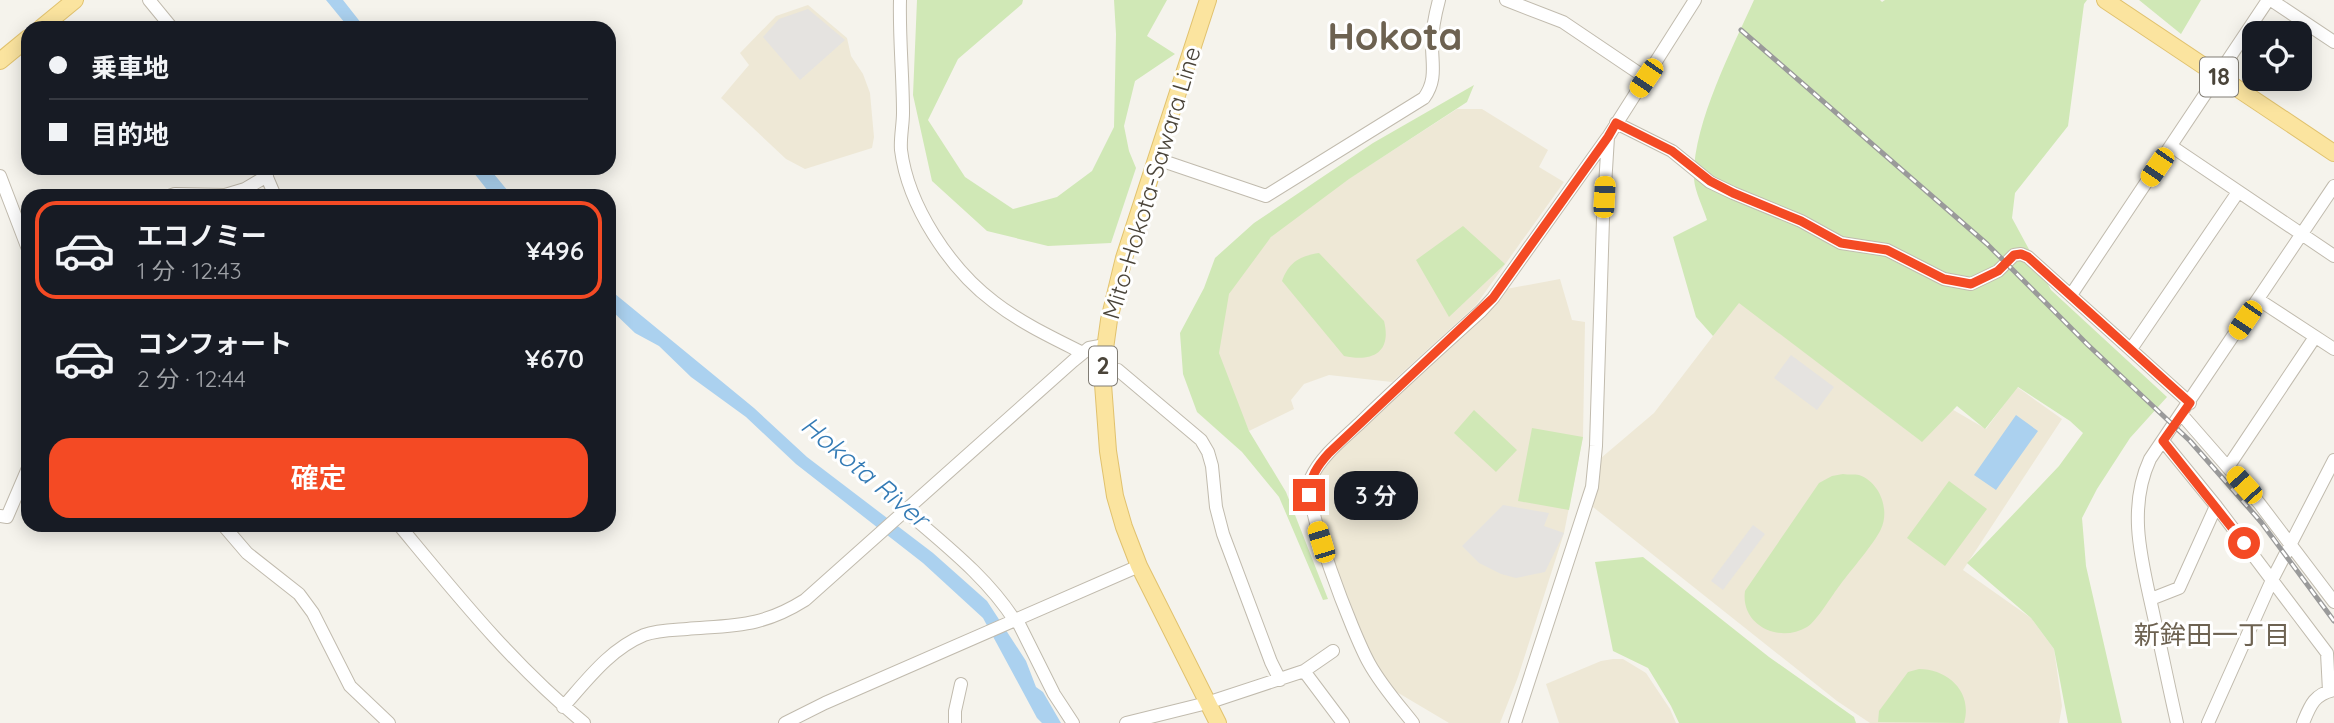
<!DOCTYPE html>
<html lang="ja">
<head>
<meta charset="utf-8">
<style>
  body { margin:0; font-family:Quicksand,"Noto Sans JP",sans-serif; background:#20242c; color:#f1f3f6; height:100vh; display:flex; flex-direction:column; font-size:26px; white-space:nowrap }
  * { box-sizing:border-box; margin:0 }
  p { font-size:23px; color:#9ea1a6 }
  .icon { flex:none; width:38px; height:38px; fill:none; stroke:currentColor; stroke-width:2; stroke-linecap:round; stroke-linejoin:round }
  .map { position:relative; flex:1; overflow:hidden }
  .sheet { position:absolute; left:21px; top:189px; width:595px; height:343px; display:flex; flex-direction:column; background:#171b24; border-radius:21px; box-shadow:0 4px 18px #0003 }
  .sheet>* { flex:none }
  .top-card { position:absolute; left:21px; top:21px; width:595px; height:154px; border-radius:21px; box-shadow:0 4px 18px #0003; display:grid; align-content:center; height:154px; padding:0 28px; background:#171b24 }
  .controls { position:absolute; left:2242px; top:21px; display:grid; gap:14px }
  .controls a { display:grid; place-items:center; width:70px; height:70px; border-radius:14px; background:#171b24; box-shadow:0 4px 18px #0003; font-size:35px }
  .end { position:absolute; width:32px; height:32px; margin:-16px; border:9px solid #f44a24; background:#fff; box-shadow:0 0 0 4px #fff }
  .from { border-radius:50% }
  .bubble { position:absolute; height:49px; border-radius:21px; background:#171b24; box-shadow:0 4px 18px #0003; font-size:23px; font-weight:600; line-height:49px; text-align:center }
  .car { position:absolute; width:21px; height:42px; margin:-21px -10px; border-radius:9px; box-shadow:0 0 5px 2px #0007; background:linear-gradient(#f5c518 24%,#345 0 40%,#f5c518 0 76%,#345 0 86%,#f5c518 0) }
  .top-card b { display:flex; align-items:center; gap:24px; height:66px; font-size:26px }
  .top-card b+b { border-top:2px solid #363941 }
  .top-card i { width:18px; height:18px; background:#f1f3f6 }
  ul { padding:12px 0 0; list-style:none }
  li { display:flex; align-items:center; gap:21px; height:98px; margin:0 14px 10px; padding:0 14px; border:4px solid transparent; border-radius:21px }
  li div { flex:1 }
  li b { display:block; font-size:26px }
  li em { font-style:normal; font-weight:600 }
  li.active { border-color:#f44a24 }
  li>.icon { width:63px; height:63px; stroke-width:1.5 }
  .action { display:flex; gap:14px; margin-top:auto; padding:14px 28px }
  .action a { flex:1; height:80px; border-radius:21px; background:#f44a24; color:#fff; font-size:28px; font-weight:600; line-height:80px; text-align:center }
  .map>svg:first-child { display:block }
</style>
</head>
<body>
<div class="map">
<svg width="2334" height="723" viewBox="0 0 2334 723">
  <rect width="100%" height="100%" fill="#f5f3ec"/>
  <path fill="#eee8d6" d="M808,5l39,33 4,18 12,18 7,19 4,44 -2,11 -67,21 -19,-10 -65,-61 28,-33 -9,-12 36,-37z
    M1457,109h25l66,41 -9,17 25,15 -88,123 -84,77 -63,-7 -25,9 -13,16 3,9 -45,22 -28,-62 -6,-34 9,-32 18,-33 46,-52z
    M1560,279l12,41 13,2 -2,115 -19,96 -46,144 -18,46h-51l-59,-35 -21,-33 -45,-119 -8,-34v-22l6,-11 67,-68 117,-112z
    M1739,302l182,139 29,-33 36,21 31,-42 45,32 -99,151 68,48 23,31 8,57 -3,17h-189l-33,-22 -244,-194 8,-49 53,-45z
    M1613,659h10l23,14 24,36 6,14h-117l-13,-39 55,-23z"/>
  <path fill="#d0e8b6" d="M917,0h106l-1,4 -64,55 -30,61 37,57 48,32 44,-12 35,-26 22,-44 2,-93 -2,-34h53l-20,36 28,18 -40,27 -11,45 5,25 7,17 -25,75 -63,3 -61,-15 -55,-50 -19,-86z
    M1754,0h126l2,2 3,-2h202l-3,4 -16,122 -53,67 -3,25 39,72 116,107 -37,41 -33,51 -15,29 4,48 36,157h-54l-14,-74 -23,-31 -64,-55 92,-97 24,-33 -13,-12 -52,-34 -33,42 -28,-23 -35,36 -183,-139 -26,33 -17,-19 -23,-80 34,-17c-4,-13 -12,-28 -13,-41 -2,-53 38,-130 60,-179z
    M2139,0h62l-20,34z
    M1474,85l-7,17 -118,77 -78,58 -42,57 -10,59 30,78 37,61 42,107 -5,1 -44,-103 -37,-45 -45,-40 -14,-38 -3,-41 24,-45 11,-30 39,-35 119,-80z
    M1463,226l42,38 -56,53 -33,-57z
    M1319,253l65,68c8,32 -12,41 -40,35l-62,-75c7,-19 18,-25 37,-28z
    M1474,410l43,40 -21,22 -42,-39z
    M1532,428l51,9 -14,73 -51,-9z
    M1843,474c5,1 12,0 16,1 21,7 31,35 22,54 -7,15 -30,41 -41,56 -8,10 -23,36 -33,42 -28,17 -67,-2 -62,-36l74,-108 13,-7z
    M1949,481l38,28 -42,57 -38,-28z
    M1643,557l126,100 85,60 2,6h-177l-8,-17 -23,-38 -35,-17 -18,-89z
    M1919,669c29,0 54,23 45,54l-86,-1 1,-11 29,-39z"/>
  <path fill="#e5e3e0" d="M808,9l37,31 -45,40 -37,-43 16,-18z
    M1791,355l43,32 -17,23 -43,-32z
    M1503,505l46,8 -5,13 20,7 -19,39 -29,6 -15,-4 -22,-11 -17,-17z
    M1753,525l12,9 -42,56 -12,-9z"/>
  <path fill="#abd1ef" d="M326,0h17l22,28h-16z
    M470,168h19l23,28h-20z
    M609,289l145,119 53,49 126,96 54,48 39,60 10,26 7,5 18,31h-19l-5,-5 -54,-100 -60,-55 -127,-99 -50,-47 -55,-40 -32,-31 -24,-13 -26,-25z
    M2016,415l22,16 -42,59 -22,-15z"/>
  <g fill="none" stroke-linecap="round" stroke-linejoin="round">
    <defs>
      <path id="minor" d="M149,0l23,28
        M900,0c-1,38 3,75 3,113 0,12 -3,25 -2,37 7,56 49,119 93,152 27,21 59,36 89,51
        M1506,0l57,22 83,56
        M2271,0l63,42
        M1616,123l56,28 38,31 23,11 68,28 40,22 46,7 57,29 27,5 27,-13 16,-16 7,-1 7,3 162,146
        M2171,146l163,110
        M1157,159l109,37 158,-98c13,-18 8,-33 8,-54 0,-15 3,-29 7,-44
        M263,168l12,28
        M0,176l28,73
        M169,196l6,-2 50,1 20,-6 22,-13
        M2071,295l197,-295
        M2259,300l75,49
        M2131,349l107,-157
        M1103,367l15,3 83,70 7,12 4,14 4,41 7,27 48,128 9,18
        M2182,415l77,88 75,99
        M2163,441l53,65 111,147 2,38
        M2228,467l87,-130
        M906,511c39,34 81,66 109,110
        M0,516l7,1 21,-49
        M223,525l24,28 52,41 14,19 37,73 39,37
        M399,525c59,71 113,139 185,198
        M2151,599l28,-11 37,-82
        M1017,620l37,74 19,29
        M1304,671l29,-20
        M563,707c24,-27 47,-58 81,-72 13,-5 29,-5 43,-6 49,-4 75,-2 118,-29l268,-239 16,-13 16,-3
        M785,723l40,-20 314,-137
        M955,723v-12l6,-27
        M1126,723l81,-20 97,-32 39,52
        M1413,723c-15,-19 -32,-38 -44,-60 -15,-27 -68,-160 -58,-185 10,-22 32,-39 49,-55 39,-38 80,-75 121,-112l12,-13 114,-160
        M1515,723l77,-236 4,-41 7,-227 5,-82 87,-137
        M2177,723c-8,-35 -15,-70 -23,-106 -11,-52 -28,-106 -4,-158l184,-273
        M2208,723l64,-143 62,-120
        M2303,723c7,-17 11,-29 31,-33"/>
      <path id="major" d="M1208,0l-84,258 -15,62 -6,43v21l5,67 7,45 9,31 15,39 79,157
        M2105,0l229,153
        M41,28l34,-28
        M0,61l28,-23"/>
    </defs>
    <use href="#minor" stroke="#c1bbae" stroke-width="14"/>
    <use href="#major" stroke="#e1c26e" stroke-width="18"/>
    <use href="#minor" stroke="#fff" stroke-width="12"/>
    <use href="#major" stroke="#fbe49f" stroke-width="16"/>
    <defs>
      <path id="rail" d="M1741,30l246,214 101,101 102,96 71,81 73,99"/>
    </defs>
    <use href="#rail" stroke="#9a9a9a" stroke-width="5"/>
    <use href="#rail" stroke="#fff" stroke-width="2.5" stroke-dasharray="8" stroke-linecap="butt"/>
  </g>
  <g fill="none" stroke-linecap="round" stroke-linejoin="round">
    <path stroke="#f44a24" stroke-width="9" d="M1309,495c1,-18 8,-29 20,-42l164,-155 115,-161 8,-14 56,28 38,30 23,12 68,28 40,22 46,7 57,29 27,5 27,-13 16,-16 7,-1 7,3 162,146 -27,38 81,102"/>
  </g>
  <g text-anchor="middle" stroke-width="6" stroke-linejoin="round" paint-order="stroke">
    <g fill="#fff" stroke="#807c74" stroke-width="2">
      <rect x="2200" y="57.5" width="38" height="39" rx="5"/>
      <rect x="1089" y="346.5" width="28" height="39" rx="5"/>
    </g>
    <g font-size="23" font-weight="bold" fill="#4a4439">
      <text x="2219" y="85">18</text>
      <text x="1103" y="374">2</text>
    </g>
    <g font-size="24" fill="#4a4439" stroke="#fff">
      <text transform="translate(1152 183) rotate(-73)" y="8">Mito-Hokota-Sawara Line</text>
    </g>
    <g font-size="26" font-style="italic" fill="#347bb5" stroke="#fff">
      <text transform="translate(865 472) rotate(40)" y="9">Hokota River</text>
    </g>
    <g font-size="26" fill="#6d6251" stroke="#fff">
      <text x="2212" y="644">新鉾田一丁目</text>
    </g>
    <g font-size="38" font-weight="bold" fill="#6d6251" stroke="#fff">
      <text x="1395" y="50">Hokota</text>
    </g>
  </g>
</svg>
<div class="controls">
<a><svg class="icon" aria-label="locate" viewBox="0 0 24 24"><circle cx="12" cy="12" r="6"/><path d="M12 2v4M12 18v4M2 12h4M18 12h4"/></svg></a>
</div>
<i class="end from" style="left:2244px;top:543px"></i>
<i class="end" style="left:1309px;top:495px"></i>
<div class="bubble" style="left:1334px;top:471px;width:84px">3 分</div>
<i class="car" style="left:1646px;top:78px;rotate:214deg"></i>
<i class="car" style="left:2157px;top:167px;rotate:214deg"></i>
<i class="car" style="left:1604px;top:197px;rotate:3deg"></i>
<i class="car" style="left:2245px;top:320px;rotate:214deg"></i>
<i class="car" style="left:2244px;top:485px;rotate:318deg"></i>
<i class="car" style="left:1321px;top:542px;rotate:343deg"></i>
<div class="top-card">
<b><i class="from"></i>乗車地</b>
<b><i></i>目的地</b>
</div>
<section class="sheet">
<ul>
<li class="active"><svg class="icon" aria-label="car" viewBox="0 0 24 24"><path d="M5 17H2v-5l4-1 3-4h7l3 4 3 1v5h-3M9 17h6M6 11h13"/><circle cx="7" cy="17" r="2"/><circle cx="17" cy="17" r="2"/></svg><div><b>エコノミー</b><p>1 分 · 12:43</p></div><em>¥496</em></li>
<li><svg class="icon" aria-label="car" viewBox="0 0 24 24"><path d="M5 17H2v-5l4-1 3-4h7l3 4 3 1v5h-3M9 17h6M6 11h13"/><circle cx="7" cy="17" r="2"/><circle cx="17" cy="17" r="2"/></svg><div><b>コンフォート</b><p>2 分 · 12:44</p></div><em>¥670</em></li>
</ul>
<div class="action"><a>確定</a></div>
</section>
</div>
</body>
</html>
